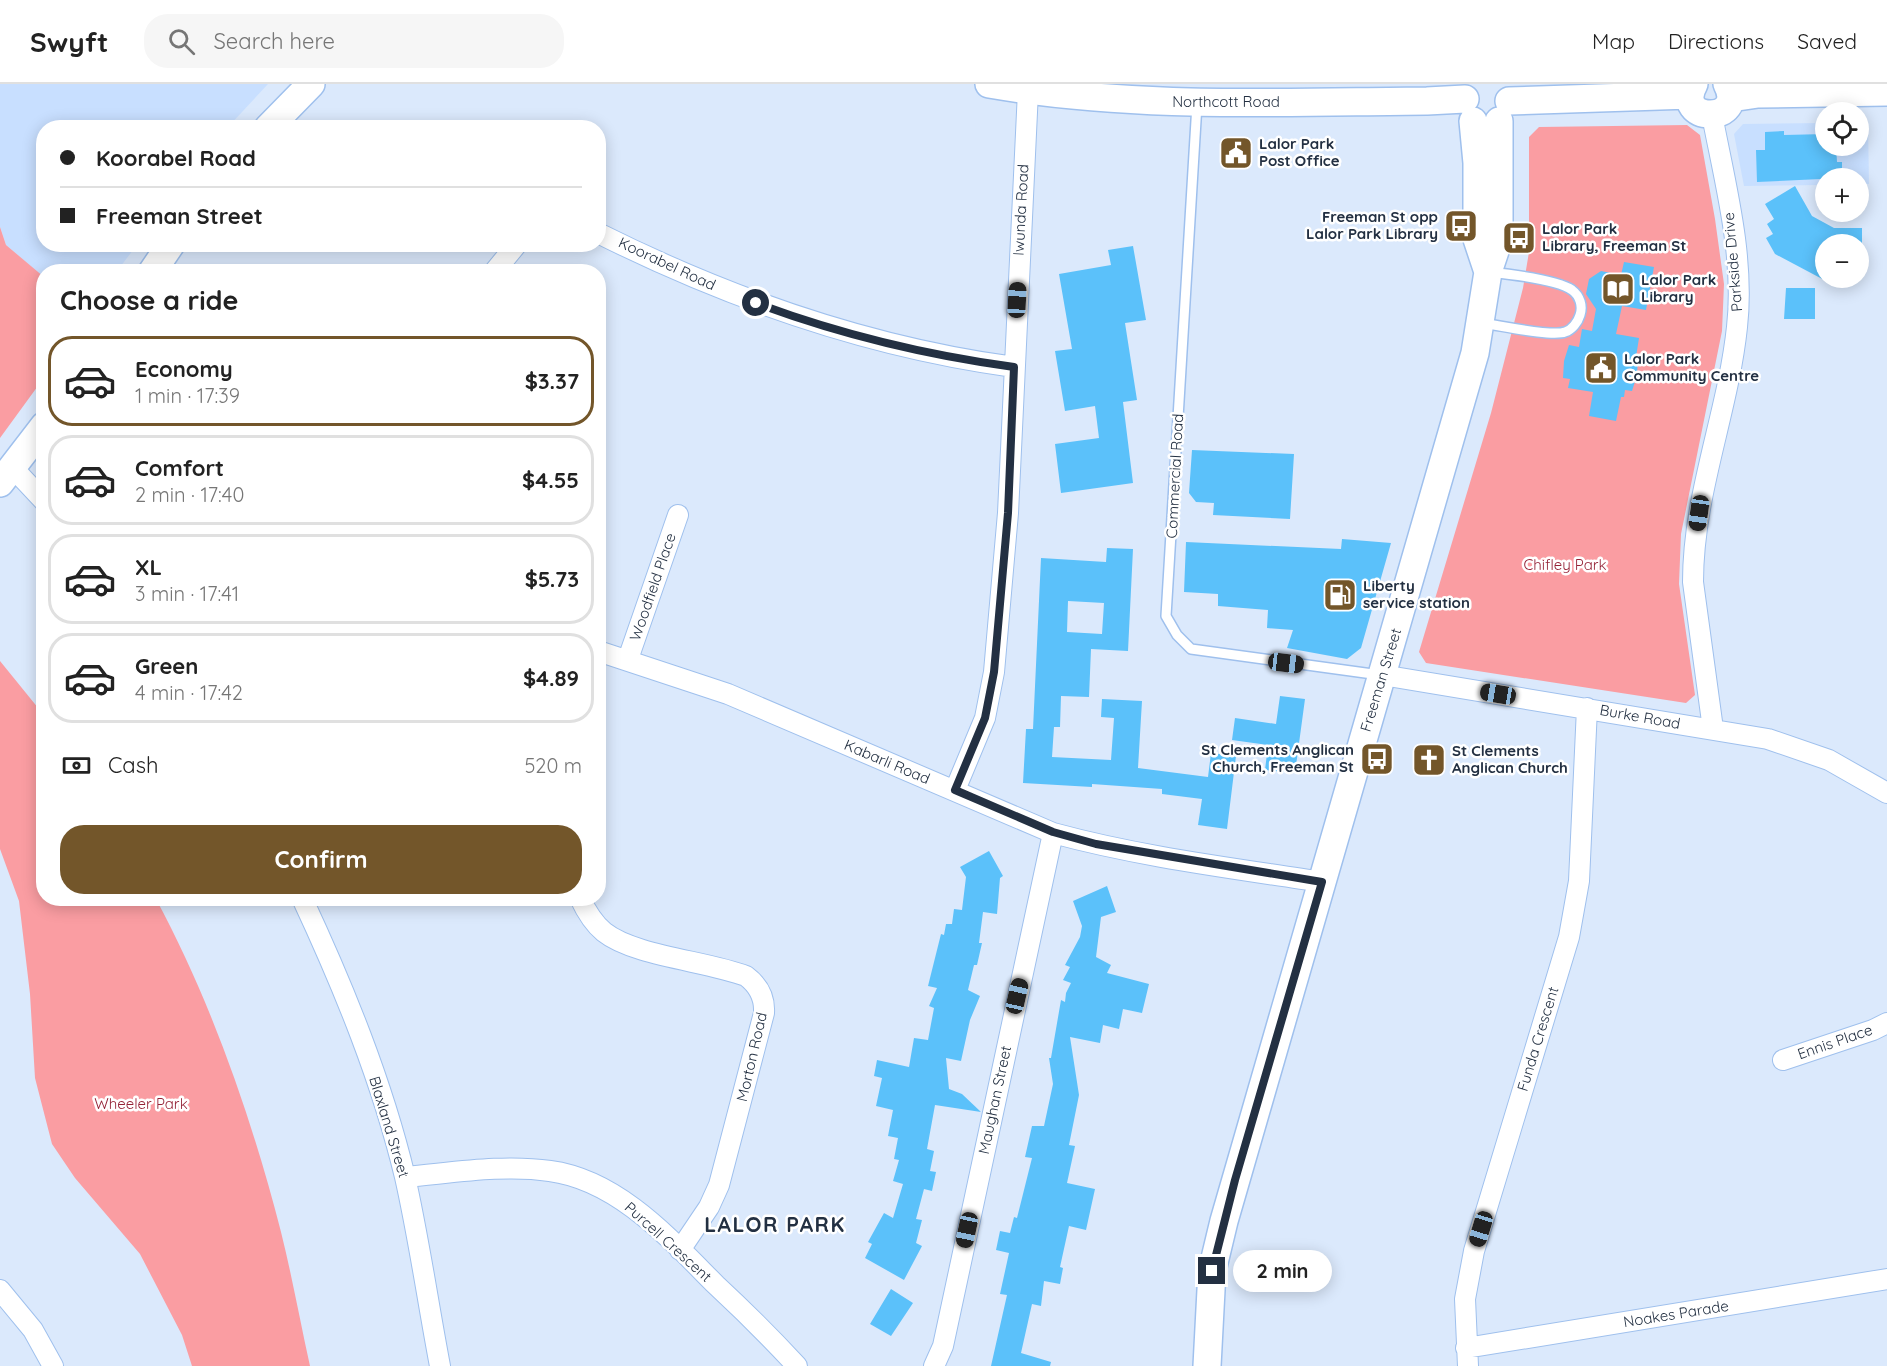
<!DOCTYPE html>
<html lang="en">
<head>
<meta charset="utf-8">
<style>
  body { margin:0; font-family:Quicksand,sans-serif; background:#f6f6f6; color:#222; height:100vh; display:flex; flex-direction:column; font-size:22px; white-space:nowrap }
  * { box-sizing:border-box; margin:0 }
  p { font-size:20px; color:#767676 }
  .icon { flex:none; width:33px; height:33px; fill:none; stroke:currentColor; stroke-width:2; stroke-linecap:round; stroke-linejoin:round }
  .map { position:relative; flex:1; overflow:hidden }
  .sheet { position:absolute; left:36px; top:180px; width:570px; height:642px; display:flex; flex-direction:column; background:#fff; border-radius:24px; box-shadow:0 3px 15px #0003 }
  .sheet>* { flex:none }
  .guide { position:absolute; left:36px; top:36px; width:570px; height:132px; border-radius:24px; box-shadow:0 3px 15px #0003; display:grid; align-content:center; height:132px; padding:0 24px; background:#fff }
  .controls { position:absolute; left:1815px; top:18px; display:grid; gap:12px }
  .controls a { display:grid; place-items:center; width:54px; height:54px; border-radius:50%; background:#fff; box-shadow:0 3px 15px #0003; font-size:30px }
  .end { position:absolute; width:27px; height:27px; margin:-14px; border:8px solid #233042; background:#fff; box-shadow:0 0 0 3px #fff }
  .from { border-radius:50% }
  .bubble { position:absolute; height:42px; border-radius:21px; background:#fff; box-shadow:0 3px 15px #0003; font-size:20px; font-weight:800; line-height:42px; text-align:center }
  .car { position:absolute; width:18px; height:36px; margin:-18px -9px; border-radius:8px; box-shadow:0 0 4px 2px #0007; background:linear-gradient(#222 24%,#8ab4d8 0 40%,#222 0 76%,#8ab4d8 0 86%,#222 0) }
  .guide b { display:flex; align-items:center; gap:21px; height:57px; font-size:22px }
  .guide b+b { border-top:2px solid #e0e0e0 }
  .guide i { width:15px; height:15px; background:#222 }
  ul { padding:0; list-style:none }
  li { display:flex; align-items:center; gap:18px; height:90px; margin:0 12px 9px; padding:0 12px; border:3px solid #e0e0e0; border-radius:24px }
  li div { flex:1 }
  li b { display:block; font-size:22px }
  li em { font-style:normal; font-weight:800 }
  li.current { border-color:#73562a }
  li>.icon { width:54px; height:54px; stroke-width:1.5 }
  h2 { padding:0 24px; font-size:27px; line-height:72px }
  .pay { display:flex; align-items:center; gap:15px; height:66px; padding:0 24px; font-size:22px }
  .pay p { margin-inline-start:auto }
  .button { display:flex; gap:12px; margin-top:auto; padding:12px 24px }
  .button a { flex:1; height:69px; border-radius:24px; background:#73562a; color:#fff; font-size:24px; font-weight:800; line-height:69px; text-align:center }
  header { display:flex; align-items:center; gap:36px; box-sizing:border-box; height:84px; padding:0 30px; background:#fff; border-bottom:2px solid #e0e0e0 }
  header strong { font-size:28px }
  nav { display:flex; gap:33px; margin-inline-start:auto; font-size:21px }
  .search { width:420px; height:54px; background:#f6f6f6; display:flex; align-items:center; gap:15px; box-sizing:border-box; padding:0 21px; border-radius:24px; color:#767676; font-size:22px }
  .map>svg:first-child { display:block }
</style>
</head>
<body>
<header>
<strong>Swyft</strong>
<div class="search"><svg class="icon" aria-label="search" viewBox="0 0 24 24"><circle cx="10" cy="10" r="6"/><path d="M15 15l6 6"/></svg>Search here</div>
<nav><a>Map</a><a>Directions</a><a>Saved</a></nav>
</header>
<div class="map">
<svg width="1887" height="1282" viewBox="0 0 1887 1282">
  <rect width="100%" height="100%" fill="#dbe9fc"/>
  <path fill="#c8dfff" d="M0,0h268l-40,43 -184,1v116l93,1 -20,26 -73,1 -1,5 -37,-32 -6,-18z
    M1859,38h9l1,62h-10l-1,-6h-32l-1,7 -81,1 -10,-52 9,-10 82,-1 1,23h32z"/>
  <path fill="#fa9da2" d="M1687,41l13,10 15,84 9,65 -2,47 -41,203 -2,50 16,111 -9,8 -260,-40 -7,-11 72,-239 32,-125 6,-36v-115l10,-10z
    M0,143l6,18 38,32 -1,102 -43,59z
    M0,577l43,53 1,184 112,1c55,102 96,220 125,333 11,44 19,89 29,134h-118l-10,-31 -42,-81 -65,-76 -23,-34 -17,-66 -5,-84 -11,-93 -19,-52z"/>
  <path fill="#5bc1fa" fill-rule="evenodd" d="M1784,47v4l42,-1v12h10l1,16h5v16l-85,4 -1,-32h9v-18z
    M1795,102l17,30 22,12h28v16h-36v37l-51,-27 -9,-16 7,-4 -6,-10 7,-5 -9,-15z
    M1133,162l13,74 -21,3 12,77 -14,2 10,81 -72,10 -6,-49 44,-6 -4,-32 -30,5 -10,-60 17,-2 -13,-75 52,-9 -3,-15z
    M1624,178l30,5 -8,43 -24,-4 -6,28 23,4 -3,19h2l-1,18 -5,16 -7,-1 -1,7h-3l-5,24 -27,-5 4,-24 -25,-4 2,-9 -7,-1 1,-17 5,-16 10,2 3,-18 10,2 4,-22 -10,-15 3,-15 12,-8 20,4z
    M1786,204h29v31h-31z
    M1192,366l102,4 -4,65 -77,-4 1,-12 -18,-1 -7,-9z
    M1342,455l49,4 -30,105 -14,11 -60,-11 6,-18 -26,-2 1,-18 -50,-4v-12l-34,-2 2,-50 155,7z
    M1107,464l26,1 -5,102 -37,-2 -2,48 -28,-1 -1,31h-6l-2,30 59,3 3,-42 -13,-1 1,-18 40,2 -4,67 70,9 3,-24 25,3 -9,73 -29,-4 4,-26 -40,-5v-5l-70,-5v3l-69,-4 3,-54h7l8,-171 65,4zM1068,517l36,2 -2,31 -35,-2z
    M1280,612l25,3 -10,74 -30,-3 3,-25 -36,-5 3,-22 41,6z
    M989,767l14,25 -3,2 -3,36 -14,-2 -4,31h3l-5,22h-3l-6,25 12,6 -10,24 -9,41 -15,-3 3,31 13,5 19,18 -46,-7 -8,44 7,2 -4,20 6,1 -4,19 -8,-2 -8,30 6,1 -6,23 6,3 -18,34 -39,-22 7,-14 -4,-2 16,-29 9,5 10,-34 -10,-3 6,-21 -5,-1 4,-21 -10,-2 5,-26 -17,-4 6,-28 -8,-2 3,-16 32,7 5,-29 14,2 6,-32 -5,-2 8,-18 -9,-2 13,-52 3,1 2,-11h6l2,-15 8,1 4,-33 -6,-10z
    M1107,802l9,26 -15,5 -5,40 15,8 -4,8 42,11 -7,29 -19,-4 -4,20 -16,-4 -3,18 -30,-6 9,58 -10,50 6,1 -8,37 28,6 -9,41 -17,-4 -9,41 3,1 -3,16 -16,-3 -3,25 -9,-2 -11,49 30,9 -1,4h-59l16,-71 -7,-1 9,-41 -13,-3 4,-19 10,2 4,-16 3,1 15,-60 -7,-1 7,-31h12l9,-42 -4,-26h2l10,-58 4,2 1,-9 5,-10 -8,-3 7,-13 -5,-2 15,-28 2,-11 -9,-25z
    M891,1205l22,14 -22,33 -21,-12z"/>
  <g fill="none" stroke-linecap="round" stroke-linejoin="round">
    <defs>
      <path id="lane" d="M1197,20l-31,512 11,19 14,14 189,26
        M1481,239c17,2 70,14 84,9 7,-2 13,-10 15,-17 3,-9 0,-19 -8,-25 -14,-10 -64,-16 -82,-18"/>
      <path id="street" d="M1712,31c13,68 33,142 25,212 -9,86 -44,167 -44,255l20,147
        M598,149c132,66 269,114 416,134
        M494,188l23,-28
        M13,384l31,33
        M598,567l130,43 325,139c88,24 179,35 269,49
        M628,575l50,-144
        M1382,591l386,64 61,21 58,33
        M955,706l30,-72 9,-46 14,-159 20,-422
        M302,814c42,90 80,183 103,279 14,62 23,126 35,189
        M580,814c6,13 13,25 24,34 30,24 103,29 142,44 12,9 19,21 18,37l-45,172 -10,22 -29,43
        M1783,976l90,-30 14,-7
        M405,1093c47,-4 98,-13 145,-6 68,9 120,68 166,114 28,26 55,53 81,81
        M0,1206l33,40 20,36
        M1466,1264l421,-69
        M934,1282l9,-20 110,-513
        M1468,1282l-3,-67 9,-48 95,-314 10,-56 8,-173"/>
      <path id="secondary" d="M989,0c146,25 290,18 438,17l38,-2
        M1694,0c-22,40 54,40 33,0
        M1731,14l27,-4 129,-2
        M1509,17l181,-6
        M1473,37l4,42v76l11,33
        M268,44l43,-44
        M152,188l19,-28
        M0,399l44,-57
        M1207,1282l5,-95 12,-50 251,-868 13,-81 11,-33v-118"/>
    </defs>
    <use href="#lane" stroke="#9fc0ed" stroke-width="12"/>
    <use href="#street" stroke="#9fc0ed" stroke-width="22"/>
    <use href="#secondary" stroke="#9fc0ed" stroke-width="30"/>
    <use href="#lane" stroke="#fff" stroke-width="9"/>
    <use href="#street" stroke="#fff" stroke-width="20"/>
    <use href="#secondary" stroke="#fff" stroke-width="27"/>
  </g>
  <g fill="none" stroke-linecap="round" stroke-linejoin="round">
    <path stroke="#233042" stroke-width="8" d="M756,219c83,31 170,52 258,64l-6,146 -14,159 -9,46 -30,72 98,42 43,12 226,38 -87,298 -23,91"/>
  </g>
  <defs>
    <symbol id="civic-square" viewBox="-11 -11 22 22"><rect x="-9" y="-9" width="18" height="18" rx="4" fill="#73562a" stroke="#fff"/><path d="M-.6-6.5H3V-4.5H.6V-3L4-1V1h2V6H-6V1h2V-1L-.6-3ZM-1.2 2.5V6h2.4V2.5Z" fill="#fff"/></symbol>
    <symbol id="bus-square" viewBox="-11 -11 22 22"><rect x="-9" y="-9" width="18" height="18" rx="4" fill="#73562a" stroke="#fff"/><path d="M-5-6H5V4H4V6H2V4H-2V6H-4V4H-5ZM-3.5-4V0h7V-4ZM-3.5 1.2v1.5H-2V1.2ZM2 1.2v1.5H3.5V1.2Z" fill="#fff"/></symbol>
    <symbol id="library-square" viewBox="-11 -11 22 22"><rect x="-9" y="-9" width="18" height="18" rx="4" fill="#73562a" stroke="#fff"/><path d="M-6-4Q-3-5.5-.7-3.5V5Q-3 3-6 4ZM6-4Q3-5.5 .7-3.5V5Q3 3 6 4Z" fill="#fff"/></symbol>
    <symbol id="fuel-square" viewBox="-11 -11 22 22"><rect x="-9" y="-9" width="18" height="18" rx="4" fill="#73562a" stroke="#fff"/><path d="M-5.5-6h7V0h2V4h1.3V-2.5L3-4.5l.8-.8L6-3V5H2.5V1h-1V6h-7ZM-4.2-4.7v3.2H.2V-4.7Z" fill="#fff"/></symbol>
    <symbol id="church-square" viewBox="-11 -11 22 22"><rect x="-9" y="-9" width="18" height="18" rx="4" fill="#73562a" stroke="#fff"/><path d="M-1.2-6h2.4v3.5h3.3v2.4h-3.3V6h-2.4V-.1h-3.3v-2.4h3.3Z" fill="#fff"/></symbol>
  </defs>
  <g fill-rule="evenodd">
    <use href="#civic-square" x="1217" y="50" width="38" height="38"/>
    <use href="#bus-square" x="1442" y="123" width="38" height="38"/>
    <use href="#bus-square" x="1500" y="135" width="38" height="38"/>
    <use href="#library-square" x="1599" y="186" width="38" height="38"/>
    <use href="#civic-square" x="1582" y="265" width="38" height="38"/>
    <use href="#fuel-square" x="1321" y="492" width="38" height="38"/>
    <use href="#bus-square" x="1358" y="656" width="38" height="38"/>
    <use href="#church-square" x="1410" y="657" width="38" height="38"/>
  </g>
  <g text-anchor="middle" stroke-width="5" stroke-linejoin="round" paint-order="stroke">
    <g font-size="15" fill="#233042" stroke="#fff">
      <text x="1226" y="23">Northcott Road</text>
      <text transform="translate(1021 126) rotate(-87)" y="5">Iwunda Road</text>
      <text transform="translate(1733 178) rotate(-95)" y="5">Parkside Drive</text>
      <text transform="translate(667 180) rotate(25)" y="5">Koorabel Road</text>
      <text transform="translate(1175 392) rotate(-87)" y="5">Commercial Road</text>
      <text transform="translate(653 503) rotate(-71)" y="5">Woodfield Place</text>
      <text transform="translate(1381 596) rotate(-73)" y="5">Freeman Street</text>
      <text transform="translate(1640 633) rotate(10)" y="5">Burke Road</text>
      <text transform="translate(887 678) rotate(23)" y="5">Kabarli Road</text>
      <text transform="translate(1538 955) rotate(-73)" y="5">Funda Crescent</text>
      <text transform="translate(1835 958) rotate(-19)" y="5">Ennis Place</text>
      <text transform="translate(752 973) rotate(-77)" y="5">Morton Road</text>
      <text transform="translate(995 1016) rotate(-78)" y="5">Maughan Street</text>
      <text transform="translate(389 1043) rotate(73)" y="5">Blaxland Street</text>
      <text transform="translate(668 1158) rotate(42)" y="5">Purcell Crescent</text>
      <text transform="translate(1676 1230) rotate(-9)" y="5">Noakes Parade</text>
    </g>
    <g font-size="15" font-weight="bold" fill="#233042" stroke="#fff" text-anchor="start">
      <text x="1259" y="65">Lalor Park<tspan x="1259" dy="17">Post Office</tspan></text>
      <text x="1438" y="138" text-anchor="end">Freeman St opp<tspan x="1438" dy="17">Lalor Park Library</tspan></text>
      <text x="1542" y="150">Lalor Park<tspan x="1542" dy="17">Library, Freeman St</tspan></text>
      <text x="1641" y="201">Lalor Park<tspan x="1641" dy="17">Library</tspan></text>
      <text x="1624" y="280">Lalor Park<tspan x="1624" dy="17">Community Centre</tspan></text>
      <text x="1363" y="507">Liberty<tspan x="1363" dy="17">service station</tspan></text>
      <text x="1354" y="671" text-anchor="end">St Clements Anglican<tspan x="1354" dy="17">Church, Freeman St</tspan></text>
      <text x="1452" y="672">St Clements<tspan x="1452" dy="17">Anglican Church</tspan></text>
    </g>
    <g font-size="15" fill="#952337" stroke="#fff">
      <text x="1565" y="486">Chifley Park</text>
      <text x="141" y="1025">Wheeler Park</text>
    </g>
    <g font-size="21" font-weight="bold" letter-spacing="1.5" fill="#233042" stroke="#fff">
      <text x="775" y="1148">LALOR PARK</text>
    </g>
  </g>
</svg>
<div class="controls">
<a><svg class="icon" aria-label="locate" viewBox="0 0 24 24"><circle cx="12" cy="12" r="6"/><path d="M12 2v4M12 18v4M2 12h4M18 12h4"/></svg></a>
<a>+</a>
<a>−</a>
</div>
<i class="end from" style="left:756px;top:219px"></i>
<i class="end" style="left:1212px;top:1187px"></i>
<div class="bubble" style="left:1233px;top:1166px;width:99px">2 min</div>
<i class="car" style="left:1017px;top:216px;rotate:3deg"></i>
<i class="car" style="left:1699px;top:429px;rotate:188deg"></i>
<i class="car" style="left:1286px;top:579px;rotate:97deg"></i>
<i class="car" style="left:1498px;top:610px;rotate:279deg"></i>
<i class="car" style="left:1017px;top:912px;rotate:13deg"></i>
<i class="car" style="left:1481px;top:1145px;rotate:197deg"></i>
<i class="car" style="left:967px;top:1146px;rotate:192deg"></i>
<div class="guide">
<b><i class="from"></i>Koorabel Road</b>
<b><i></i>Freeman Street</b>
</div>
<section class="sheet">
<h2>Choose a ride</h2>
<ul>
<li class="current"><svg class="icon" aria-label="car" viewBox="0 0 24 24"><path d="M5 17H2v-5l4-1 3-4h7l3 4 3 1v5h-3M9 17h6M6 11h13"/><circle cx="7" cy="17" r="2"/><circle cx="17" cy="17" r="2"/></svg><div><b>Economy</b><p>1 min · 17:39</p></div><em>$3.37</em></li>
<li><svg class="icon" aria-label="car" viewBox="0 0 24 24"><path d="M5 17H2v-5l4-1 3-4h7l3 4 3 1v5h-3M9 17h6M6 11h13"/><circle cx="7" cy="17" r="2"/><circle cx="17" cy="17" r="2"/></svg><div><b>Comfort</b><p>2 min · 17:40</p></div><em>$4.55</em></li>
<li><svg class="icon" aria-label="car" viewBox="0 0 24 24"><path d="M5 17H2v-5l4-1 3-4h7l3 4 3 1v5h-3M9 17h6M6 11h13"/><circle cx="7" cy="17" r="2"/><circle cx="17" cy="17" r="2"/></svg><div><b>XL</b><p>3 min · 17:41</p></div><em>$5.73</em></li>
<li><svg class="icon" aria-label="car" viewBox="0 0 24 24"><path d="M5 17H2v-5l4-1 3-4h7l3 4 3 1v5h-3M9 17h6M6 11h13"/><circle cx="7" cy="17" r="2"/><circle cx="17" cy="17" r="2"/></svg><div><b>Green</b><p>4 min · 17:42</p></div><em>$4.89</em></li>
</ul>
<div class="pay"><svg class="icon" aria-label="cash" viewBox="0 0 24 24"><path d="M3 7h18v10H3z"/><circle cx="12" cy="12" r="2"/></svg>Cash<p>520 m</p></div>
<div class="button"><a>Confirm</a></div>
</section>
</div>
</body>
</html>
